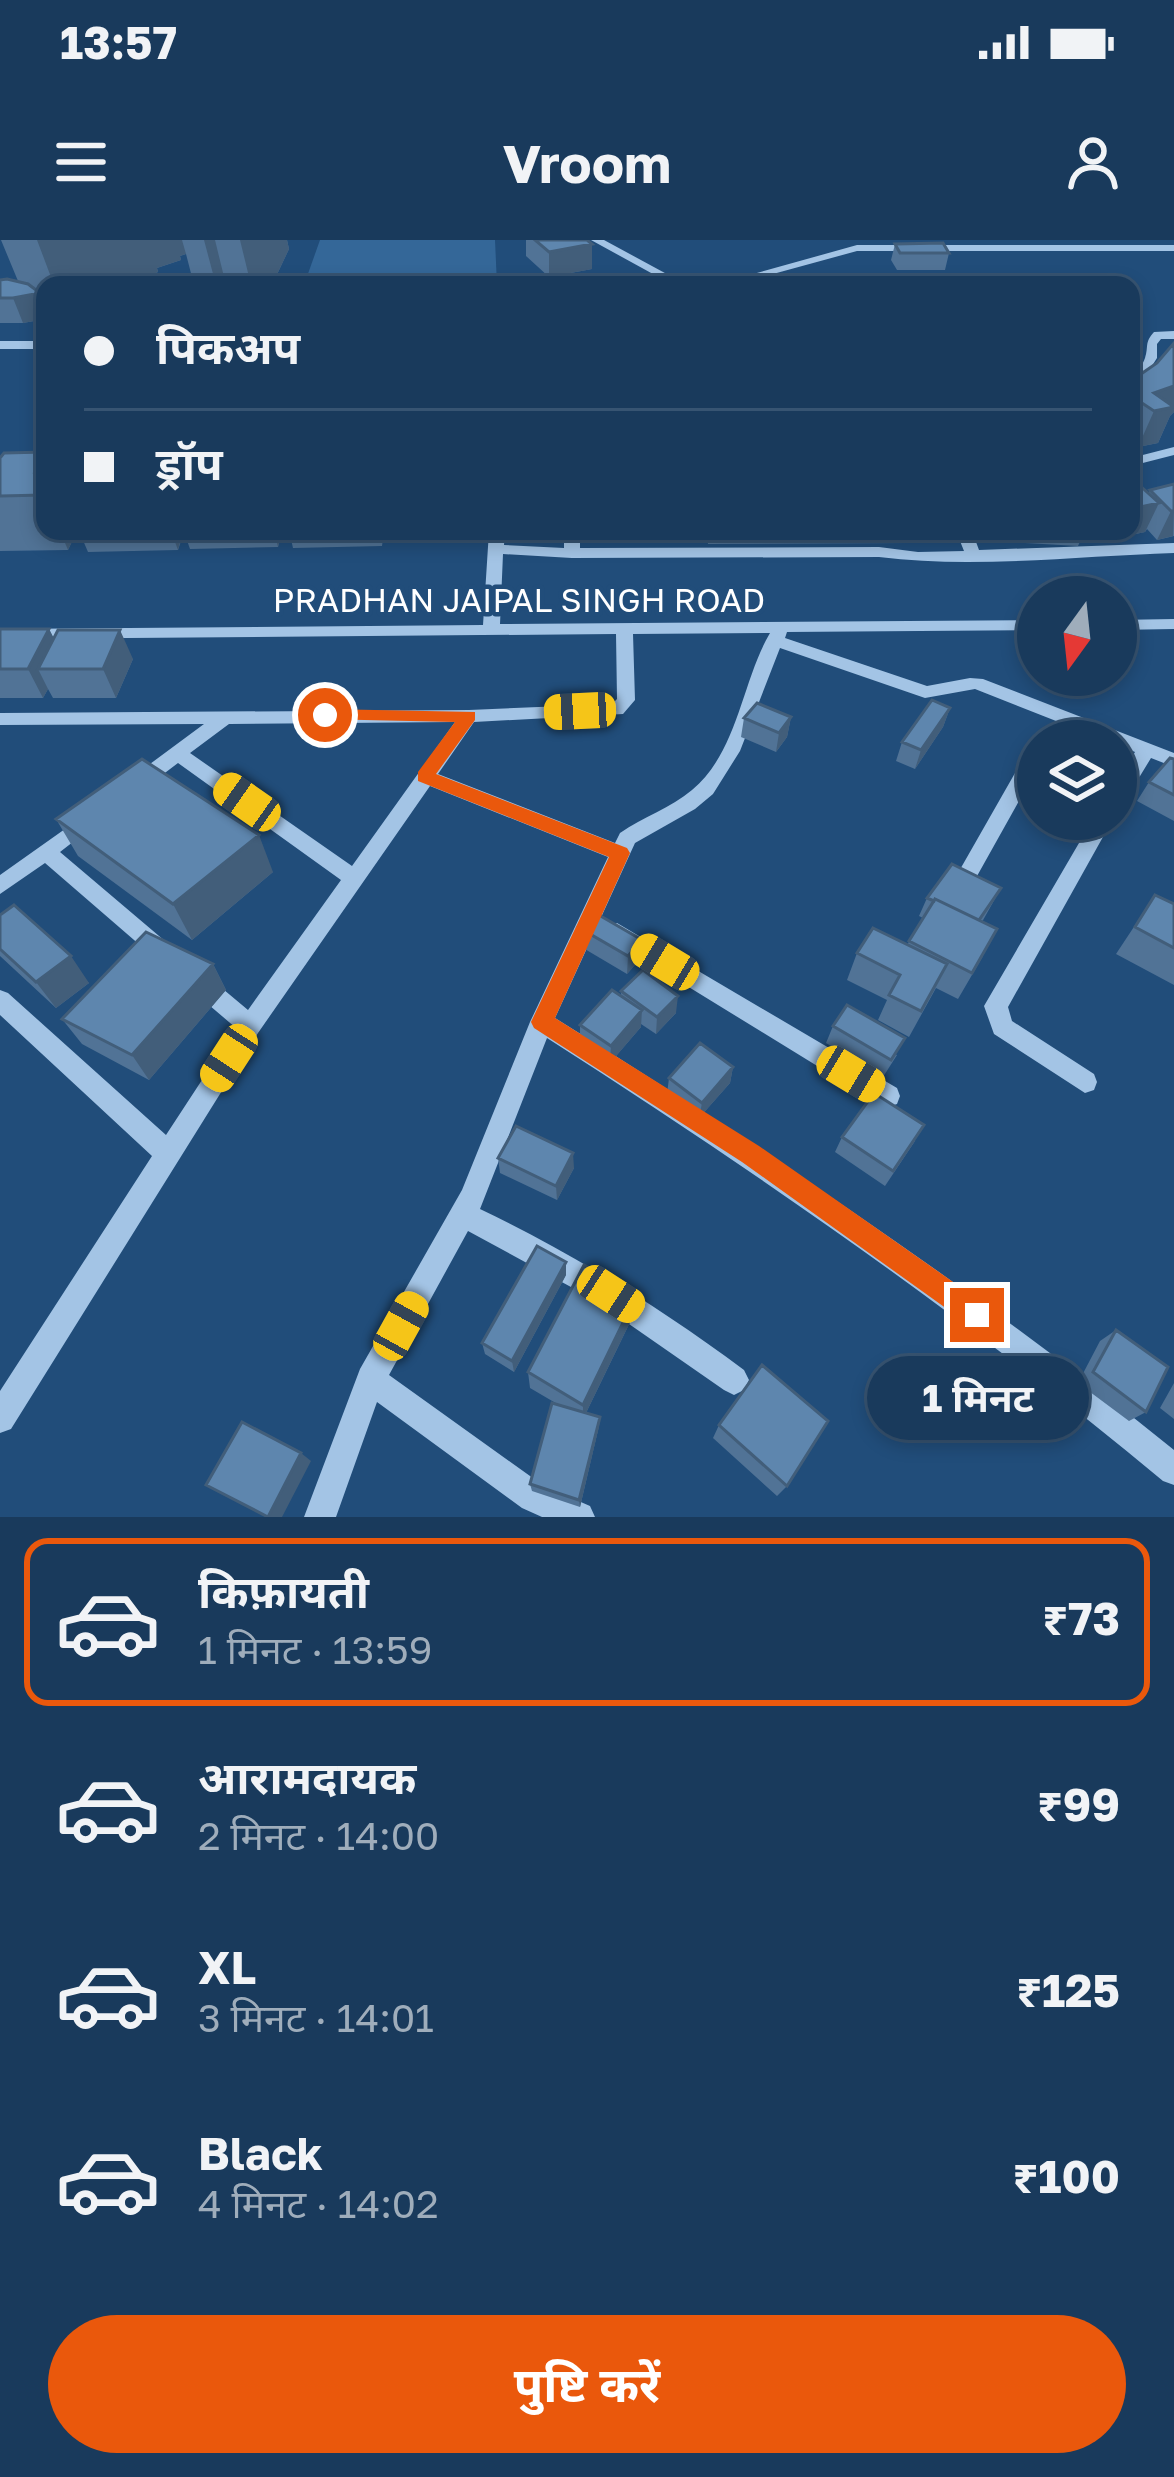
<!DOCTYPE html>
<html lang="hi">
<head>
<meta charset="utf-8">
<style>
  body { margin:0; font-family:"Golos Text","Noto Sans Devanagari",sans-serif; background:#224162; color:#f1f3f6; height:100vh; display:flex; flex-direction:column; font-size:45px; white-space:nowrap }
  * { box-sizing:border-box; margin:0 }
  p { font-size:39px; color:#9fadbb }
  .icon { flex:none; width:66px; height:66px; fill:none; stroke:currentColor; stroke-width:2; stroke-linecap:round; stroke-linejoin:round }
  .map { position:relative; height:1277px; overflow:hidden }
  .details { display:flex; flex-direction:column; background:#193a5c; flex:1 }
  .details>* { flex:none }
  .banner { position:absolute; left:36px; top:36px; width:1104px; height:264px; border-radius:24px; box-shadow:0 6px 18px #0003,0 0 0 3px #375472; display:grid; align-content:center; height:264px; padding:0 48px; background:#193a5c }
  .needle { width:78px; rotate:195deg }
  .tools { position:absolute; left:1017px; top:336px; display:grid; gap:24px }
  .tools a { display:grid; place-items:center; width:120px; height:120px; border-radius:50%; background:#193a5c; box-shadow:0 6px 18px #0003,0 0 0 3px #375472; font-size:60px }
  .end { position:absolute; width:54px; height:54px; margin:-27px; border:15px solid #ea580c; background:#fff; box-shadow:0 0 0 6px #fff }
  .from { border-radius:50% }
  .bubble { position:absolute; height:84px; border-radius:42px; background:#193a5c; box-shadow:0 6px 18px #0003,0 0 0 3px #375472; font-size:39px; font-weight:700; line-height:84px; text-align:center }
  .car { position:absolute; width:36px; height:72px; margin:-36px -18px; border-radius:15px; box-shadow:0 0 9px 3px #0007; background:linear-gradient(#f5c518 24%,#345 0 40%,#f5c518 0 76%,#345 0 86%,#f5c518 0) }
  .banner b { display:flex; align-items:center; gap:42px; height:114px; font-size:45px }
  .banner b+b { border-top:3px solid #375472 }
  .banner i { width:30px; height:30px; background:#f1f3f6 }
  ul { padding:21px 0 0; list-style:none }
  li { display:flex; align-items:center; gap:36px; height:168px; margin:0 24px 18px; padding:0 24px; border:6px solid transparent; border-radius:24px }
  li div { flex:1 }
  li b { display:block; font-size:45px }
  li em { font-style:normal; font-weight:700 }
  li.on { border-color:#ea580c }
  li>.icon { width:108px; height:108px; stroke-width:1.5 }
  .primary-button { display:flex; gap:24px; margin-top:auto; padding:24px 48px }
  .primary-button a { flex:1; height:138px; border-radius:72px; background:#ea580c; color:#fff; font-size:48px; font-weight:700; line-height:138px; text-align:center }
  .status { display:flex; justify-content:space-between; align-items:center; height:84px; padding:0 60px; background:#193a5c; direction:ltr }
  .status svg { height:33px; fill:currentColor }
  header { display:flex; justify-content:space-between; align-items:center; height:156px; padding:0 48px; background:#193a5c; font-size:54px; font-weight:700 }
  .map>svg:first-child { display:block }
</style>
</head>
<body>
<div class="status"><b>13:57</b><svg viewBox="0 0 49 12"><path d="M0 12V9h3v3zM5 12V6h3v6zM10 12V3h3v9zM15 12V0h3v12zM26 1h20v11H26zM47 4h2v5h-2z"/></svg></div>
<header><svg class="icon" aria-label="menu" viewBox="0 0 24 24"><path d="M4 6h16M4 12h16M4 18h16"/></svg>Vroom<svg class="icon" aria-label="person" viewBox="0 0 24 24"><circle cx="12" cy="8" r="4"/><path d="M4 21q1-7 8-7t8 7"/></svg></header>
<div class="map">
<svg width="1174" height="1277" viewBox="0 0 1174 1277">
  <rect width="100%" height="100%" fill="#214d7a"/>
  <path fill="#346798" d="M320,0h175l2,45h-193z"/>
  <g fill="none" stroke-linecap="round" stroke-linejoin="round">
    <path fill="#a3c4e5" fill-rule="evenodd" d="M591,0h13l83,45h-14z
      M857,5h317v6h-317l-124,34h-19z
      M1174,91v8h-13l-4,5v14l-21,33 -5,1c0,-16 9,-20 14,-34 4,-12 -1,-15 9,-26z
      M0,101h45v8h-45z
      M1174,207v8l-43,11v-8z
      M489,291h16l-1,14 60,3v-17h16v17l299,-1 39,5 46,-1 -8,-20h16l7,19 195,-7v10c-96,3 -202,16 -295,4l-307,1 -69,-4 -3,70 538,-4v10l-251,2 -2,6 142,48 43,-8 13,1 191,74v14l-23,-9 -28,46 -7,2v-23l19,-31 -19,-8v-3h-9l-132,-52 -50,9 -145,-50 -40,103 -27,43 -18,15 -60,34 -80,175c214,134 423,273 619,432v35l-11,-4c-195,-162 -402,-306 -616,-443l-67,171c94,45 181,99 264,161l5,10 -5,10 -10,5 -10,-5 -131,-91 -125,-68 -79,144 155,111 46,20 5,11h-53l-20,-9 -145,-106 -41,115h-32l56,-148 102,-179 68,-168 78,-165 -178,-71 -172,247 -247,396 -11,4v-42l152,-235 -152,-141v-25l8,3 158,142 70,-107 -47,-40 -3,-7 3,-7 8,-3 8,3 43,36 93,-130 -163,-117 -37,28h-14l-3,-5 3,-5 77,-57 -204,1v-12l469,-3 143,-6 5,-5 -1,-65 -616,5v-10l483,-4zM770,393c-28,47 -32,119 -78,157 -21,18 -49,27 -72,43l-5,10 -177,-69 36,-52 149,-8 12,-14 -2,-66zM455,482l-103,144 -162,-113 39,-29z
      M1174,379v10l-58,1v-10z
      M1038,503v24l-66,118h-14l-4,-6 4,-6 73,-128z
      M89,572l10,7 -3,5 -36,28 112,95 3,6 -3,6 -8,3 -8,-3 -111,-96 -45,31v-19z
      M1093,579h20l-105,188 4,14 82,53 3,8 -3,8 -9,3 -91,-59 -10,-28z
      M617,683l280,165 3,8 -3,8 -9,3 -9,-3 -270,-166 -3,-6 3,-6z"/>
  </g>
  <path fill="#517396" d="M1,0h286l2,9 -17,36h-78l-8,-31 -6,2 1,4 -24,8 1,4 -27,11 24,2h-110v7l-5,1 5,12v14l-22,4h-23v-43l18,1z
    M526,0h61l5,4v25l-43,8 -23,-21z
    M895,4l54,9 -4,17h-48l-6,-10z
    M1174,103v69l-4,4 -12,27 -20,4 -7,-5v-64l7,-2 19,-13z
    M45,212v79h32l-9,19 -68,1v-93z
    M1174,244v52l-17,4 -10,-11 -2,3 -52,11 -9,-10 -6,13 -104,-6 -2,-9h159l19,-41z
    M79,291h203l-4,16 -88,2 -6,-17 -6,18 -90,2z
    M289,291h95l-2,15 -89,2z
    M706,291h207l-3,12 -202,1z
    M0,389h49l5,10 79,20 -17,39h-63l-5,-9 -5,9h-43z
    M950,468l-7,19 -28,42 -19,-8 6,-19z
    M791,477l-4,20 -11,15 -35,-15 3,-19z
    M1174,519v62l-37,-20 12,-19z
    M56,579l217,53 -81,68 -114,-84z
    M1001,648l-19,34 1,34 -25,43 -22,-11 -27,49 -31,-17 9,-20 -40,-20 10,-27 50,-8 16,-27 -4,-2 8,-18z
    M1155,655l19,9v81l-58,-31z
    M0,675l89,68 -33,25 -56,-52z
    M578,687l63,31 -14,16 -49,-29z
    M213,724l13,26 -77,90 -67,-36 -20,-25z
    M621,751l55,22 -20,21 -15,-10v3l-31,36 -30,-21v-17l41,-29z
    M833,786l64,29 -14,22 -57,-34z
    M733,827l-3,16 -31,35 -32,-24 2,-16z
    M842,897l73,4 -30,45 -50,-34z
    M498,918l76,10 -17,32 -57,-27z
    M566,1022v13l-52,97 -29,-18 -3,-11z
    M637,1054l-2,18 -49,101 14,4 -1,9 -19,81 -48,-16 -2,-7 29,-79 -29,-17 -2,-16z
    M1116,1090l30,82 -17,9 -51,-38 22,-42z
    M1174,1143v36l-14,-11z
    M719,1185l68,61 -10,10 -64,-58z"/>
  <path fill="#425e7a" d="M37,0h145l4,14 -6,2 1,4 -24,8 1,4 -31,13h-73z
    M204,0h11l11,45h-10z
    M240,0h47l2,9 -17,36h-21z
    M592,4v25l-43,8v-25z
    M40,53l5,12v14l-22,4 -10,-25z
    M1174,146v26l-4,4 -12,27 -20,4 16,-36v-18z
    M1142,163l-7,15h2l-6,13v-26z
    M45,214v44l-10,-26z
    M1159,263l-14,29 -52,11 6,-12h32v-22z
    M1171,271h3l-1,25 -16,4z
    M60,291h17l-9,19z
    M171,291h12l-5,19z
    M274,291h8l-4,16z
    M49,389l15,29 -26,11 10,20 -5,9 -15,-29z
    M120,390l13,29 -17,39 -13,-29z
    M950,468l-7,19 -28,42 6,-19z
    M791,477l-4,20 -11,15 3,-19z
    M259,595l14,37 -81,68 -19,-36z
    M642,700l-1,18 -14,16 1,-18z
    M71,716l18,27 -33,25 -20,-26z
    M213,724l13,26 -77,90 -17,-25z
    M678,756l-2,17 -20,21 1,-17z
    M642,770l-1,17 -31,36 1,-17z
    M733,827l-3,16 -31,35 3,-15z
    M573,913l1,15 -17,32 -1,-14z
    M566,1022v13l-52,97 -2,-11z
    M637,1054l-2,18 -52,107v-14z
    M600,1177l-1,9 -19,81 -1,-7z
    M301,1213l10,8 -29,56h-14z"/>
  <path fill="#5e86ae" stroke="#425e7a" stroke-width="3" d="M535,0h52l5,4 -43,8z
    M943,3l6,10h-49l-5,-9z
    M7,39l21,5 12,9 -27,5h-13v-18z
    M120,43h35l-1,2h-35z
    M1174,103v43l-20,7 20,14 -20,4 -12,-8 -11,2v-27l7,-2 19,-13z
    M45,212l-10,20h10l-1,23 -44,1v-38l4,-5z
    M1137,243l22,20 -28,6v-25z
    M1174,244v27h-3l-21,-21z
    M0,389h49l-21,40h-28z
    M58,390h62l-17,39h-65z
    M932,460l18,8 -29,42 -19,-8z
    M757,463l34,14 -12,16 -35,-15z
    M1170,518l4,1v36l-25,-13z
    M142,519l117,76 -86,69 -117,-85z
    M952,624l49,24 -22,32 -44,-21 -1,2 -7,-3z
    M1155,655l19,9v44l-39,-21z
    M935,659l62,30 -25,44 -63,-32z
    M14,665l57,51 -35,26 -36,-33v-34z
    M592,671l50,29 -14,16 -50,-29z
    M873,688l74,36 -26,47 -32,-16 11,-20 -43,-22z
    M146,692l67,32 -81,91 -70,-36z
    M643,730l35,26 -21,21 -36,-26z
    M612,750l30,20 -31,36 -31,-21z
    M847,765l58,33 -14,22 -58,-34z
    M700,803l33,24 -31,36 -33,-25z
    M874,853l50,32 -31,46 -51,-34z
    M516,886l57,27 -17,33 -58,-28z
    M537,1006l29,16 -54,99 -30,-18z
    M584,1025l53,29 -54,111 -55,-33z
    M1116,1090l52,37 -22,45 -53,-40z
    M762,1125l66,56 -41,65 -68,-61z
    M552,1163l48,14 -21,83 -49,-16z
    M242,1182l59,31 -33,64 -62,-32z"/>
  <path fill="#ea580c" d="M325,469l150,3v8l-39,54 191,74 3,5 -75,165 204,128 227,159 4,10 -4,9 -9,4 -9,-4 -226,-162 -208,-134 -3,-6 78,-165 -191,-76v-9l37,-50 -136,-3 -3,-4z"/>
  <g text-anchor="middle" stroke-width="9" stroke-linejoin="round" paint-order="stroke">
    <g font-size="33" fill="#fff" stroke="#214d7a">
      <text x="519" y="372">PRADHAN JAIPAL SINGH ROAD</text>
    </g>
  </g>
</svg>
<div class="tools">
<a><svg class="needle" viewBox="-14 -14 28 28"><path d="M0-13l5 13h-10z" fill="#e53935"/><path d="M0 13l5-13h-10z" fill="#9fadbb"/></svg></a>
<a><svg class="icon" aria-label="layers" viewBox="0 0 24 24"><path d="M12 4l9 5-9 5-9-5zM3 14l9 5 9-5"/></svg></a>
</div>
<i class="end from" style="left:325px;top:475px"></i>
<i class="end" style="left:977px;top:1075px"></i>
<div class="bubble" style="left:867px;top:1116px;width:222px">1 मिनट</div>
<i class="car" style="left:580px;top:471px;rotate:267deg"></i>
<i class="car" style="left:247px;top:562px;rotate:305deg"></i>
<i class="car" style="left:665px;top:722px;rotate:301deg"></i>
<i class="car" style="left:229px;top:818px;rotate:213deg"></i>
<i class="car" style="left:851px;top:834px;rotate:121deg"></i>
<i class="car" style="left:611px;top:1054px;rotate:123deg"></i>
<i class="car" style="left:401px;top:1086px;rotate:29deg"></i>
<div class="banner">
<b><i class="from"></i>पिकअप</b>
<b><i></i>ड्रॉप</b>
</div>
</div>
<section class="details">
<ul>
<li class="on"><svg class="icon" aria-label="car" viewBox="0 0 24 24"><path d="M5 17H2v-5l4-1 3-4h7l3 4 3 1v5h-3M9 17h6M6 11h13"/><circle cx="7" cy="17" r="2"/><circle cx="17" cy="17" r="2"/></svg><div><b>किफ़ायती</b><p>1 मिनट · 13:59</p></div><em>₹73</em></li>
<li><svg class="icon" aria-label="car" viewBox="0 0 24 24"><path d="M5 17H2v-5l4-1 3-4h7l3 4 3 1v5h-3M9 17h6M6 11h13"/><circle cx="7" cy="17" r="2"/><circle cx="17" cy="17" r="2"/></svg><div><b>आरामदायक</b><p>2 मिनट · 14:00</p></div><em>₹99</em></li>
<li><svg class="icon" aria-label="car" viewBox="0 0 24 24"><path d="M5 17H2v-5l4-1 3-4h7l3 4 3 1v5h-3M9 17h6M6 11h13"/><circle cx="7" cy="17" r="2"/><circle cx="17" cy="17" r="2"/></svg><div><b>XL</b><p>3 मिनट · 14:01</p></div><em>₹125</em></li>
<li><svg class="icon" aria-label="car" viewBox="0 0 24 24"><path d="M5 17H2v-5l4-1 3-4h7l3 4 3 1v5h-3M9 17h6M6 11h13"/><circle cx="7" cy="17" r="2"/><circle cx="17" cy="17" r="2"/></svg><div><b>Black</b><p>4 मिनट · 14:02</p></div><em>₹100</em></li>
</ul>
<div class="primary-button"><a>पुष्टि करें</a></div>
</section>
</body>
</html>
